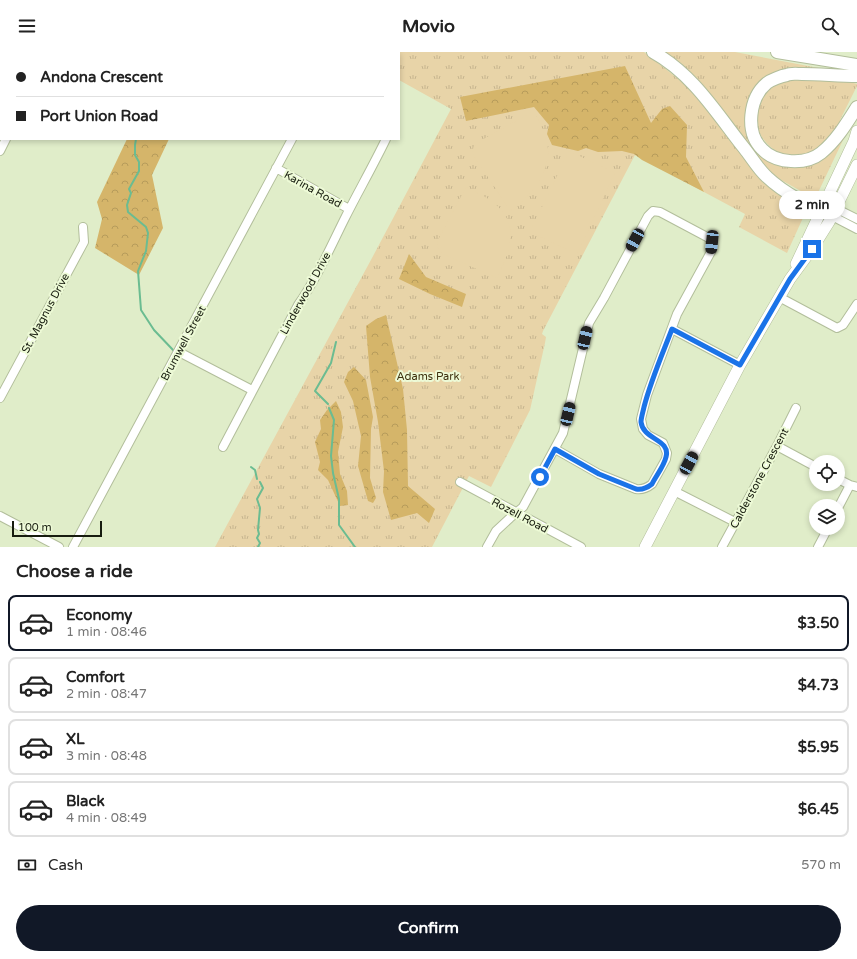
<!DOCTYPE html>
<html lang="en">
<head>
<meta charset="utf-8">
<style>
  body { margin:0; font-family:"Varela Round",sans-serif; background:#f2f2f2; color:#222; height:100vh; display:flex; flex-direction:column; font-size:15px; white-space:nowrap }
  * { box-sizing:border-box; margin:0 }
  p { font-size:13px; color:#767676 }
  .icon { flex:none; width:22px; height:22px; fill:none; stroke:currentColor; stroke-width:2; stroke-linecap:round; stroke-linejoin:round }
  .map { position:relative; height:495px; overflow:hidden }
  .sheet { display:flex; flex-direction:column; background:#fff; flex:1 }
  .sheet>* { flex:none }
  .top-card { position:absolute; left:0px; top:0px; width:400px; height:88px; box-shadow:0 2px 6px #0003; display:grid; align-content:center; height:88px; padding:0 16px; background:#fff }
  .controls { position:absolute; left:809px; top:403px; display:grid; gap:8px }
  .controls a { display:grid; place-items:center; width:36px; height:36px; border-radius:50%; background:#fff; box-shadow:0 2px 6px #0003; font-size:20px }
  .scale { position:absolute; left:12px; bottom:10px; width:90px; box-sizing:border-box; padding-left:4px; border:2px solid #171c0f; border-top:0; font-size:11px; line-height:14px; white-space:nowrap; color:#171c0f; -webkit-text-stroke:3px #edfad6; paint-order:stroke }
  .end { position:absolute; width:18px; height:18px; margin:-9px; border:5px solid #1a73e8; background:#fff; box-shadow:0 0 0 2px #fff }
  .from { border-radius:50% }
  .bubble { position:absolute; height:28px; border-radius:14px; background:#fff; box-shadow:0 2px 6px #0003; font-size:13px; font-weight:700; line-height:28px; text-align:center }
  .car { position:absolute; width:12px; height:24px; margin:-12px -6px; border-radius:5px; box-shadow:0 0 3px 1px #0007; background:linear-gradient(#222 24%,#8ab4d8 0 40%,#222 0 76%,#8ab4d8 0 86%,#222 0) }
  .top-card b { display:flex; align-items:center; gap:14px; height:38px; font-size:15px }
  .top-card b+b { border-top:1px solid #e0e0e0 }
  .top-card i { width:10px; height:10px; background:#222 }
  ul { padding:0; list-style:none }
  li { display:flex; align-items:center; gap:12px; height:56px; margin:0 8px 6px; padding:0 8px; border:2px solid #e0e0e0; border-radius:8px }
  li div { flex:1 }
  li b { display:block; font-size:15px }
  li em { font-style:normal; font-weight:700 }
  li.active { border-color:#111827 }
  li>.icon { width:36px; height:36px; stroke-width:1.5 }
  h2 { padding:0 16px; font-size:18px; line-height:48px }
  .pay { display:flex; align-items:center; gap:10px; height:44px; padding:0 16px; font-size:15px }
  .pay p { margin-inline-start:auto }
  .primary-button { display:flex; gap:8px; margin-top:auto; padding:8px 16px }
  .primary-button a { flex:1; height:46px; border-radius:24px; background:#111827; color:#fff; font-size:16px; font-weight:700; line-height:46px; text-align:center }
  header { display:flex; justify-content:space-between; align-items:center; height:52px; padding:0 16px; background:#fff; font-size:18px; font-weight:700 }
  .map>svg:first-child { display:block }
</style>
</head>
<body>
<header><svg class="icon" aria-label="menu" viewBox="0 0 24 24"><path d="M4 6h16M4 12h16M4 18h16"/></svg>Movio<svg class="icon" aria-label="search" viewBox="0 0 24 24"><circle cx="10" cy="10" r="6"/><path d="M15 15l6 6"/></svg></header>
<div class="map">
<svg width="857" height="495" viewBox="0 0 857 495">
  <defs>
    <pattern id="grass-tufts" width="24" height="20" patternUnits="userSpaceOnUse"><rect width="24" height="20" fill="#e8d4a8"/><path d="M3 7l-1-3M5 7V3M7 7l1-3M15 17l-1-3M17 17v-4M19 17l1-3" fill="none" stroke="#c6b58f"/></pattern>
    <pattern id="forest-crowns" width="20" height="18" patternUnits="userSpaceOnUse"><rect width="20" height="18" fill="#d5b56a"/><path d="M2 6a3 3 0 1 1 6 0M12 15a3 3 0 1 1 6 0" fill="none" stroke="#b69b5b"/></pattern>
  </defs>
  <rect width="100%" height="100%" fill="#e0edc9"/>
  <path fill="url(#grass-tufts)" d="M349,0h295l42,33 56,68 65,56 -20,44 -48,-26 6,-13 -110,-59 -92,176 -1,3 4,3 -1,6 -15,67 -39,77 -22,-11 -37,71h-217l157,-289 79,-149 -52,-29v-27z
    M661,0h74l89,17 -27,1 -43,23 5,59 37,14 52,-39 -4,11 -29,61 -41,-23 -14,-14z
    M798,27l45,1 14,4v2l-17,34 1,2c-8,11 -17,23 -29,30 -33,18 -70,-23 -52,-54 7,-12 26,-17 38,-19z"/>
  <path fill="url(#forest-crowns)" d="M625,14l26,57 11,-14 8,-3 17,19 -1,32 18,35 -62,-32 -8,-6 -12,-3 -24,1 -12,-4 -8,3 -26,-6 -5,-11 2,-9 -15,-18 -68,14 -6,-24z
    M127,87h42l-17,36 11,53 -24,47 -44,-27 7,-29 -5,-17z
    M409,202l17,23 40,17 -4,13 -32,-13 -31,-15z
    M386,263l17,74 4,41 1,56 27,23 -6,14 -12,-10 -26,7 -8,-28 1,-21 -6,-49 -8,-45 -4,-51 10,-7z
    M354,315l12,13 7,37 -2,12 -1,49 6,20 -3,5 -5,-2 -10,-35 3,-30 -8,-35 -9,-19 4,-10z
    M336,349l5,11 2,15 -5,25 2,22 7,17 1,14 -8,1 -12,-26 -10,-10 2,-8 -5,-20 6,-13 -1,-9 7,-10z"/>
  <path fill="#e8d4a8" d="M534,59c6,12 13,25 14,38 2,23 -19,51 -38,62l-29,-45 -1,1 -8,-15 2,-6 7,-4 -1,-1z
    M569,99l46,22 -38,81 -47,-22z
    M466,135c9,5 21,10 29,17 26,21 14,49 2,74l-54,-24c-7,-7 -5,-6 -5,-14z"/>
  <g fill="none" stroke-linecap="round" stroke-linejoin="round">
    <path stroke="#6bbc91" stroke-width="2" d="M133,0l1,1
      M136,87l-1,6v10l4,7v9l-10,18 2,4 -4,12 1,7 18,15 2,6 -2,18 -8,20 3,39 13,20 20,21
      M328,352l-13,-13 16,-28 5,-21
      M329,356l5,12 -3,36 2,17 6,26v26l16,22
      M251,415l4,3 2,9
      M258,495l2,-4 -3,-5 2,-4 -1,-4 2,-22 -3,-9 6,-11 -3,-6"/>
    <defs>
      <path id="minor" d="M54,1v-1
        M0,80h1
        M0,99l6,-12
        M276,116l73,41
        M832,164l25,13
        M832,164l9,-5 16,8
        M779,245l58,31 6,-3 14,-21
        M672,277l68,36
        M179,300l73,38
        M0,346l84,-156 -1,-15
        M777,394l39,21
        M223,395l75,-142c19,-27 32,-57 47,-87 13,-26 28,-52 41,-79
        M838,427l12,6 7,2
        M460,430l121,65
        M674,439l61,31
        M838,456l12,-23
        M0,464l59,31
        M73,495l219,-408
        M487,495l9,-16 14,-13 13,-11 40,-74 26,-110 15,-25 44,-82 5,-5 7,1 47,25 6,5 -1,8 -35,64 -30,81 -6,24 2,10 5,6 15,8 4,10 -1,6 -14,25c-5,4 -10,6 -16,5l-37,-15 -44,-25
        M722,495l55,-101 19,-38
        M818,495l10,-19"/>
      <path id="major" d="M796,212l58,-123 3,-10
        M645,495l95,-182 50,-86 22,-30 17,-27 28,-57"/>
      <path id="highway" d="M653,0c40,22 64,62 91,96 8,10 14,21 23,29 18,17 43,29 65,39
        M777,0l80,13
        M857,24c-18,0 -37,-2 -55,-2 -5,0 -11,-1 -15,1 -6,1 -16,5 -20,8 -18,15 -22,49 -5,66 14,15 44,16 59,4 15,-12 26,-30 36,-46"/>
    </defs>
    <use href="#minor" stroke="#b2be9b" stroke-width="10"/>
    <use href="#major" stroke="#b2be9b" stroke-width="12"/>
    <use href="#highway" stroke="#b2be9b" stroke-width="14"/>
    <use href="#minor" stroke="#fff" stroke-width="8"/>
    <use href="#major" stroke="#fff" stroke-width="11"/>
    <use href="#highway" stroke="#fff" stroke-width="12"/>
  </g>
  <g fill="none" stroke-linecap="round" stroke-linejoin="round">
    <path stroke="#1a73e8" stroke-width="5" d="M540,425l15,-28 44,25 37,15c6,1 11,-1 16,-5 4,-8 12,-18 14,-27 5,-18 -23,-17 -25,-35 0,-4 2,-10 3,-15 7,-27 18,-52 28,-78l68,36 50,-86 22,-30"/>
  </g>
  <g text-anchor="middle" stroke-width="4" stroke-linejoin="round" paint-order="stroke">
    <g font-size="11" fill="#171c0f" stroke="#edfad6">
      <text transform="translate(313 137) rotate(29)" y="4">Karina Road</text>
      <text transform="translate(305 241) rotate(-61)" y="4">Linderwood Drive</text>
      <text transform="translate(45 261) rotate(-62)" y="4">St. Magnus Drive</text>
      <text transform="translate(183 291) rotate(-62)" y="4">Brumwell Street</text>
      <text transform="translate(759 426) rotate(-62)" y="4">Calderstone Crescent</text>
      <text transform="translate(520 463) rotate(28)" y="4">Rozell Road</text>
    </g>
    <g font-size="11" fill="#3e310f" stroke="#edfad6">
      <text x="428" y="328">Adams Park</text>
    </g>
  </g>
</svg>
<div class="controls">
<a><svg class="icon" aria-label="locate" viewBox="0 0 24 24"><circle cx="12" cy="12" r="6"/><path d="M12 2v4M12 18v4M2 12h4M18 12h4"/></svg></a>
<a><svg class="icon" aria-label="layers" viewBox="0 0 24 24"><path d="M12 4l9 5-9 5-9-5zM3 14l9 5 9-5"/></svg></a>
</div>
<div class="scale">100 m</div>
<i class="end from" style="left:540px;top:425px"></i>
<i class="end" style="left:812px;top:197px"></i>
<div class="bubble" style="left:779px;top:139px;width:66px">2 min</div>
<i class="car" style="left:635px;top:188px;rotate:208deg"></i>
<i class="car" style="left:712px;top:190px;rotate:186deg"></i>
<i class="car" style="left:585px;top:286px;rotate:13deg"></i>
<i class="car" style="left:568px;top:362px;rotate:13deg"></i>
<i class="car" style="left:689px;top:411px;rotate:28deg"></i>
<div class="top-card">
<b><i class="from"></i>Andona Crescent</b>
<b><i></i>Port Union Road</b>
</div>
</div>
<section class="sheet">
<h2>Choose a ride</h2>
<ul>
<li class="active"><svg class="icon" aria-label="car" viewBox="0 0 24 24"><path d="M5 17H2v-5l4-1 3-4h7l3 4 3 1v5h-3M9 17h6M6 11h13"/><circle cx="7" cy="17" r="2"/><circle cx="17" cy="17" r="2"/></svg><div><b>Economy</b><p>1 min · 08:46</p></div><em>$3.50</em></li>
<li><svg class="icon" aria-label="car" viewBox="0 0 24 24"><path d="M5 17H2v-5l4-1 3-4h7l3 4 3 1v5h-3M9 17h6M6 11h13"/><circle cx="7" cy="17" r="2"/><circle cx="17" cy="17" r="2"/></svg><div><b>Comfort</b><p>2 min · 08:47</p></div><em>$4.73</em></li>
<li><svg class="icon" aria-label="car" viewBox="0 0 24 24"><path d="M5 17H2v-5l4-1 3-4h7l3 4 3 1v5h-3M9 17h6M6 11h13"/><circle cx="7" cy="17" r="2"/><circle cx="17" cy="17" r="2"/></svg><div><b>XL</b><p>3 min · 08:48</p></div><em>$5.95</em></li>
<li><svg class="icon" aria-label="car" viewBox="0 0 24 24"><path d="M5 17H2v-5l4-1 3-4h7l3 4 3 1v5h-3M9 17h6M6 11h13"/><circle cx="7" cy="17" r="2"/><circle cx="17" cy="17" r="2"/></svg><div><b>Black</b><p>4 min · 08:49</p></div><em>$6.45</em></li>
</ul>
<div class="pay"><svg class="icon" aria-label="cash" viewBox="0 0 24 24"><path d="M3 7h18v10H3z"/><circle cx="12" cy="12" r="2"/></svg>Cash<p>570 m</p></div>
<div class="primary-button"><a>Confirm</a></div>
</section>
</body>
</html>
